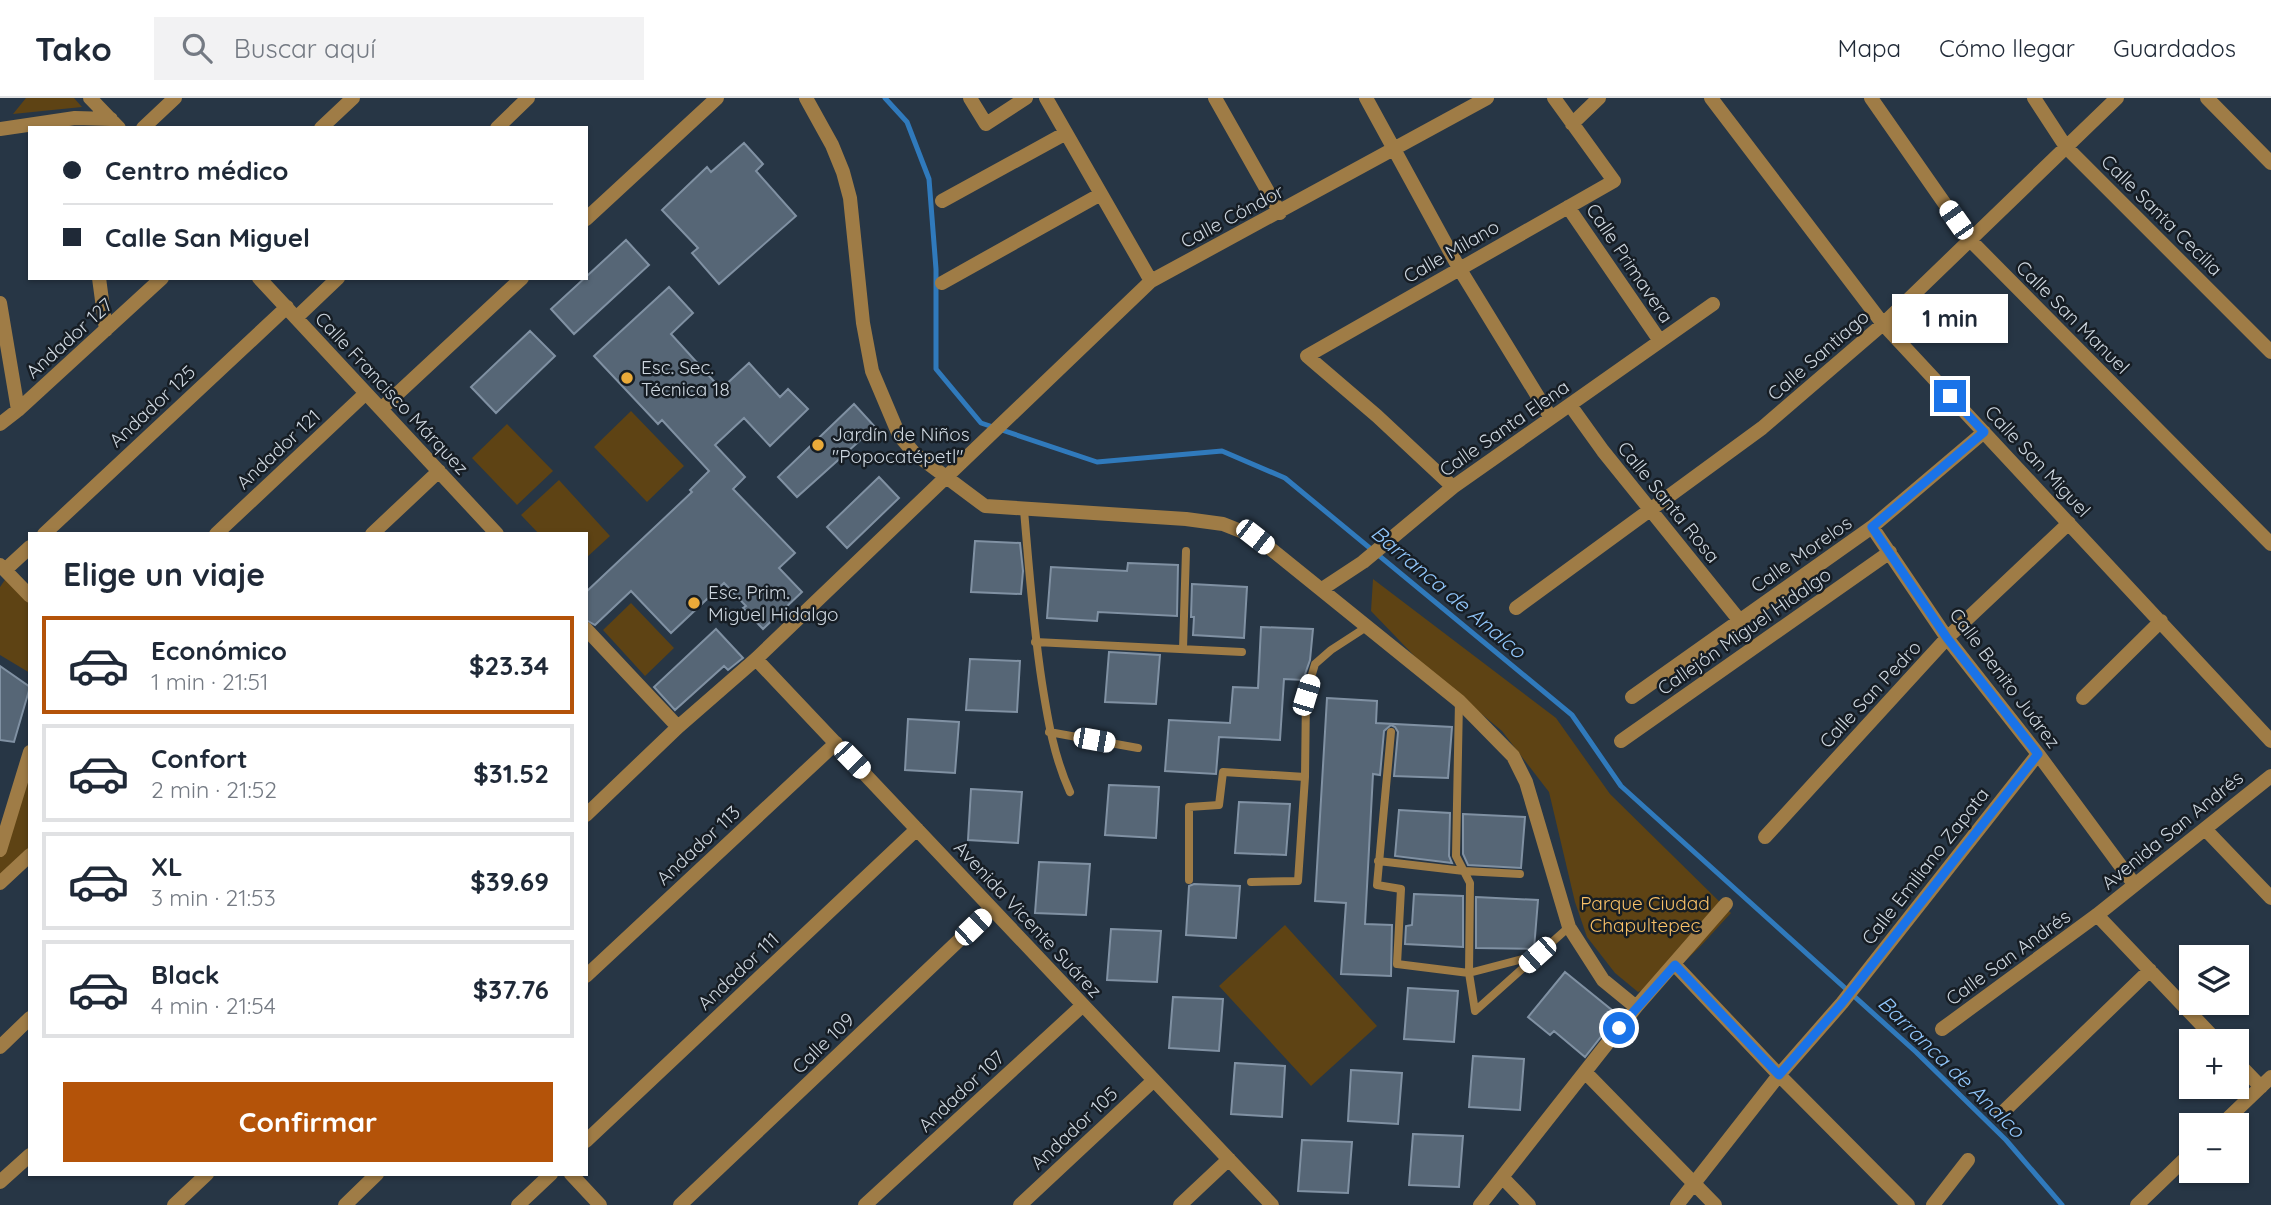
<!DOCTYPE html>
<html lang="es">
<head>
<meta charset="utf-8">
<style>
  body { margin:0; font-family:Quicksand,sans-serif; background:#f2f2f3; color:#1f2937; height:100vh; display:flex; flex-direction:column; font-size:26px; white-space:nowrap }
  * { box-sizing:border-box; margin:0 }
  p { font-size:23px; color:#747a83 }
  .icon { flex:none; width:38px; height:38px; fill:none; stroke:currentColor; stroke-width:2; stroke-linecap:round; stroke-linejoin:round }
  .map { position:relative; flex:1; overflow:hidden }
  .details { position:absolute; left:28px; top:434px; width:560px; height:644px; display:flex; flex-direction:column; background:#fff; border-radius:0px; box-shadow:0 2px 5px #0004 }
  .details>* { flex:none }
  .top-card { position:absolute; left:28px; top:28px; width:560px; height:154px; border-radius:0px; box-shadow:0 2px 5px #0004; display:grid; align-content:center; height:154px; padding:0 35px; background:#fff }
  .buttons { position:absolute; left:2179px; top:847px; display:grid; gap:14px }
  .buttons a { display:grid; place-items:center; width:70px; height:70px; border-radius:0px; background:#fff; box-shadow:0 2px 5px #0004; font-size:35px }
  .end { position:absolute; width:32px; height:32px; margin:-16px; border:9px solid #1a73e8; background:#fff; box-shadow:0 0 0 4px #fff }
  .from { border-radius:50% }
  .bubble { position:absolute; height:49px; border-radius:0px; background:#fff; box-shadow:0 2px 5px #0004; font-size:23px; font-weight:700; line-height:49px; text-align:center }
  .car { position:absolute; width:21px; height:42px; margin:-21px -10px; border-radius:9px; box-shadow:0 0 5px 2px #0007; background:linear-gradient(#fff 24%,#345 0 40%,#fff 0 76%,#345 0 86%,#fff 0) }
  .top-card b { display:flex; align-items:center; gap:24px; height:66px; font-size:26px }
  .top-card b+b { border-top:2px solid #e0e1e3 }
  .top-card i { width:18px; height:18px; background:#1f2937 }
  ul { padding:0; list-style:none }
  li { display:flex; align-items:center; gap:21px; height:98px; margin:0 14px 10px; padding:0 21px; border:4px solid #e0e1e3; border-radius:0px }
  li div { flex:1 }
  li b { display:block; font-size:26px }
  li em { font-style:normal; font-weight:700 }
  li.active { border-color:#b45309 }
  li>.icon { width:63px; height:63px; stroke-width:1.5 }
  h2 { padding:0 35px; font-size:32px; line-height:84px }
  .button { display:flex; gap:14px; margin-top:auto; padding:14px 35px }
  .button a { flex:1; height:80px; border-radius:0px; background:#b45309; color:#fff; font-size:28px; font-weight:700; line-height:80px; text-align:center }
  header { display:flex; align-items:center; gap:42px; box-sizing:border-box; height:98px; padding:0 35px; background:#fff; border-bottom:2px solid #e0e1e3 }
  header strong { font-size:33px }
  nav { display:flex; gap:38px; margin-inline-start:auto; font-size:24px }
  .search { width:490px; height:63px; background:#f2f2f3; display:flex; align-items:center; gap:18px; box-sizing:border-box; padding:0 24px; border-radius:0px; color:#747a83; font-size:26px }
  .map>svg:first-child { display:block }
</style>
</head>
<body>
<header>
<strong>Tako</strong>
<div class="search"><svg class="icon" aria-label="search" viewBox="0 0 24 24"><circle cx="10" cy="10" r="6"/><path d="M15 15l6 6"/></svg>Buscar aquí</div>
<nav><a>Mapa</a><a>Cómo llegar</a><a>Guardados</a></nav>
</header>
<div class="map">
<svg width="2271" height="1107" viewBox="0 0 2271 1107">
  <rect width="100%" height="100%" fill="#273645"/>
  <path fill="#5e4314" d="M26,0h48l8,9 -69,7z
    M631,313l53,55 -37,36 -53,-55z
    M507,326l46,47 -36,34 -45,-47z
    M559,382l51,56 -24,22v-24h-47l-18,-19z
    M9,476l21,23v76l-30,-18v-68z
    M1373,481l183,139 54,76 121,119c-29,31 -53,62 -93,79l-23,-19 -28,-36 -12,-35 -26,-110 -47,-61 -77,-64 -54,-56z
    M631,505l43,45 -29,28 -42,-46z
    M30,654v103l-30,28v-33z
    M1285,827l92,101 -66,60 -92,-100z"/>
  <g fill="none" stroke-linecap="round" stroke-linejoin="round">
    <path stroke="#307abc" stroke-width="5" d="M885,0l22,24 22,57 7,90v100l45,54 116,39 125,-11 63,27 287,237 49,71 295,266 90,88 56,65"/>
  </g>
  <path fill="#566676" stroke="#8091a3" stroke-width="2" d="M744,45l19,21 -7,7 40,45 -77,68 -27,-31 6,-5 -36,-38 45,-43 4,5z
    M626,142l23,25 -75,69 -23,-25z
    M669,189l24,26 -22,21 50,55 28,-26 31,34 8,-8 20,20 -38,37 -26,-28 -29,27 30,32 -12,12 62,64 -16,15 23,24 -39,37 -20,-21 3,-2 -22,-23 -53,50 -40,-42 -36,34 -9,-5v-28l106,-100 -2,-2 19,-19 -47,-51 -4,4 -64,-68z
    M530,233l25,25 -59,57 -25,-26z
    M854,306l21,23 -78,70 -19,-20z
    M879,379l20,21 -52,50 -20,-21z
    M975,443l45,2 3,28 -2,23 -50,-2z
    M1128,465l50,2 -1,51 -79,-4 -1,9 -50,-3 4,-51 76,4z
    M1192,486l55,3 -3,51 -51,-3 1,-18h-3z
    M1261,529l52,2 -3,31 -7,20 -19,-1 -4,61 -61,-3 -3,37 -51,-3 4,-51 61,3 3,-36 25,1z
    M716,531l27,29 -15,12 -4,-4 -49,44 -21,-23z
    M1109,554l51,3 -4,49 -51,-2z
    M970,561l50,2 -3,51 -51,-2z
    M0,568l30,21 -16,55 -14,-2z
    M1327,600l50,3 -1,22 76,4 -4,51 -54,-2 4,-44 -3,-5 -4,-2 -7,6 -4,44 -7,-1 -8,150 27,1 -1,51 -50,-2 5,-71 -31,-2z
    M908,621l51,3 -4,51 -50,-3z
    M1109,687l50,2 -3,51 -51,-3z
    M971,691l51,3 -4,51 -50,-3z
    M1239,704l51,2 -4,51 -51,-2z
    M1399,712l51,3 -1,43 3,7 -57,-7z
    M1463,716l62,3 -4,51 -53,-3 -5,-11z
    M1039,764l51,2 -4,51 -51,-2z
    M1194,786l46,2 -4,52 -50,-3 3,-49z
    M1414,796l49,2v51l-58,-3 1,-18 6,-1z
    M1476,799l62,3 -4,49 -58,-1z
    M1111,831l50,2 -4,51 -50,-2z
    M1565,874l53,43 -33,42 -31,-26 -4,4 -22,-18z
    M1408,890l50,3 -4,51 -50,-3z
    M1173,899l50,2 -4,52 -50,-3z
    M1473,958l51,3 -4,51 -51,-3z
    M1235,965l50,3 -3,51 -51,-3z
    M1351,972l51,3 -4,51 -50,-3z
    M1413,1036l50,2 -4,51 -50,-2z
    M1302,1042l50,2 -4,51 -50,-2z"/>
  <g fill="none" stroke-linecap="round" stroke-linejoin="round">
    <path stroke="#9f7c46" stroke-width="8" d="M1024,412c5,58 9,115 18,173 6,38 12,74 28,109
      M1035,544l207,10
      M1183,551l3,-98
      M1459,603l-3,155 14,27 -1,90 6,38 94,-84
      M1049,634l89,16
      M1391,634l-14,153 24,4 -4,75 72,9 65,-17
      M1378,763l86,10 56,3
      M1189,782v-73l30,-2 4,-33 82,5
      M1251,784l47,-1 7,-104 1,-82 9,-31 16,-14 37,-24"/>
    <path stroke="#9f7c46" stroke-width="14" d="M90,0l29,30
      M806,0l26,47 11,27 7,26 13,125 9,48 27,64 15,18 71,53 201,13 37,5 33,13 203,164 54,55 13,26 43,145 34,53 33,27
      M970,0l16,26 40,-26
      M1046,0l105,183
      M1215,0l65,115
      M1366,0l93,170 92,150
      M1711,0l172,226 388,417
      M1871,0l99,142 301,304
      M2034,0l32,49 205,205
      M2207,0l64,65
      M1572,26l27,-26
      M143,30l32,-30
      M321,30l32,-30
      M497,30l31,-30
      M0,31l75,-11 36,1
      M942,103l124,-68
      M1568,109l92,134
      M586,121l131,-121
      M99,180l7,52
      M259,180l238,256
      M942,185l159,-89
      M0,205l18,107
      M296,220l42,-40
      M1570,307l33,46 137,170
      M381,311l141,-131
      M0,326l18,-14 144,-132
      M1453,389l-76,-71 -70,-60 307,-175 -60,-83
      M1872,429l75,111 91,116 96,130
      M44,436l243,-227
      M216,436l150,-141
      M372,436l67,-63
      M0,467l30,31
      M5,472l25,-23
      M1322,491l41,-27 90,-75 260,-183
      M1516,510l246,-180 121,-104 234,-226
      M586,531l92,98
      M756,561l516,546
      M1632,599l240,-170 112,-95
      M2083,600l78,-77
      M1621,643l269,-189
      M586,717l92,-88 78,-68 395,-378 336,-183
      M2205,731l66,69
      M1765,739l182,-199 122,-115
      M0,752l30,-98
      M0,785l30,-28
      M2097,817l120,126
      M1675,867l104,110 129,130
      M586,878l250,-233
      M1942,931l155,-114 174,-139
      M0,949l30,-29
      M2236,963l25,26
      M1585,974l130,133
      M2001,1016l149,-144
      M2221,1027l50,-48
      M586,1043l331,-312
      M571,1076l29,31
      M1503,1080l26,27
      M0,1084l30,-27
      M174,1107l33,-31
      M345,1107l32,-31
      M518,1107l33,-31
      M680,1107l312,-296
      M865,1107l218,-200
      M1020,1107l134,-125
      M1180,1107l49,-46
      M1480,1107l156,-198 90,-103
      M1677,1107l102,-130 63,-72 196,-249
      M1933,1107l35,-45
      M2137,1107l54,-52"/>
  </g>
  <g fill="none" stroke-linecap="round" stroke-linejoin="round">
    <path stroke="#1a73e8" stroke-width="9" d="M1619,930l56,-63 104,110 63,-72 196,-249 -91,-116 -75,-111 112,-95 -34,-36"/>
  </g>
  <g fill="#eaaa39" stroke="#161d24" stroke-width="2.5">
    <circle cx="627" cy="280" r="7"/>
    <circle cx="818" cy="347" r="7"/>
    <circle cx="694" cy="505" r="7"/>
  </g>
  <g text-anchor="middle" stroke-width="5" stroke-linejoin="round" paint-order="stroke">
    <g font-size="19" fill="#cdd6df" stroke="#161d24">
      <text transform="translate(2162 117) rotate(45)" y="7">Calle Santa Cecilia</text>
      <text transform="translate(1232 118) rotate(-28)" y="7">Calle Cóndor</text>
      <text transform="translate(1451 153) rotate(-30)" y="7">Calle Milano</text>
      <text transform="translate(1630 165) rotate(56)" y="7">Calle Primavera</text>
      <text transform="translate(2073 219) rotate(45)" y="7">Calle San Manuel</text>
      <text transform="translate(69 240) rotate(-42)" y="7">Andador 127</text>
      <text transform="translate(1818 257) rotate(-41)" y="7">Calle Santiago</text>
      <text transform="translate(392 295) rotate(47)" y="7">Calle Francisco Márquez</text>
      <text transform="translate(152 308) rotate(-43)" y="7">Andador 125</text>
      <text transform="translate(1504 330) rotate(-35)" y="7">Calle Santa Elena</text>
      <text transform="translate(278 351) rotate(-43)" y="7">Andador 121</text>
      <text transform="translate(2038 363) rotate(47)" y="7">Calle San Miguel</text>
      <text transform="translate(1669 404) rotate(51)" y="7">Calle Santa Rosa</text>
      <text transform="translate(1801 456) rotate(-35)" y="7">Calle Morelos</text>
      <text transform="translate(1744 533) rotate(-35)" y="7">Callejón Miguel Hidalgo</text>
      <text transform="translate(2005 580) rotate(53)" y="7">Calle Benito Juárez</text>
      <text transform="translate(1870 596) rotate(-47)" y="7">Calle San Pedro</text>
      <text transform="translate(2172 732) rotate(-39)" y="7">Avenida San Andrés</text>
      <text transform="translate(698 747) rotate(-43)" y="7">Andador 113</text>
      <text transform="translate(1925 768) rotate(-52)" y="7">Calle Emiliano Zapata</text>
      <text transform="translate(1028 821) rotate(47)" y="7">Avenida Vicente Suárez</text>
      <text transform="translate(2008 859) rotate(-36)" y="7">Calle San Andrés</text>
      <text transform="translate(738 873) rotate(-43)" y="7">Andador 111</text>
      <text transform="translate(823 945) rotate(-44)" y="7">Calle 109</text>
      <text transform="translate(961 993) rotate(-43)" y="7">Andador 107</text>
      <text transform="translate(1074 1030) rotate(-43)" y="7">Andador 105</text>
    </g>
    <g font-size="19" fill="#cdd6df" stroke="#161d24" text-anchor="start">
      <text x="641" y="276">Esc. Sec.<tspan x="641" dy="22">Técnica 18</tspan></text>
      <text x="832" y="343">Jardín de Niños<tspan x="832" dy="22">"Popocatépetl"</tspan></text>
      <text x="708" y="501">Esc. Prim.<tspan x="708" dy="22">Miguel Hidalgo</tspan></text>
    </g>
    <g font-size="19" fill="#f9c168" stroke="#161d24">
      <text x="1645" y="812">Parque Ciudad<tspan x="1645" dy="22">Chapultepec</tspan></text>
    </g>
    <g font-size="21" font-style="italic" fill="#91c6fb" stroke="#161d24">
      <text transform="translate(1448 494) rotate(40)" y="7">Barranca de Analco</text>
      <text transform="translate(1951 969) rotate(44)" y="7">Barranca de Analco</text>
    </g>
  </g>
</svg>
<div class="buttons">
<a><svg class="icon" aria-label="layers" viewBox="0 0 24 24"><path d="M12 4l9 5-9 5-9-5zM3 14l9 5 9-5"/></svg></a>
<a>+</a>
<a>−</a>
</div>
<i class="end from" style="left:1619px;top:930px"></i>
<i class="end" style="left:1950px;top:298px"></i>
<div class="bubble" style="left:1892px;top:196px;width:116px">1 min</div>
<i class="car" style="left:1956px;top:122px;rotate:325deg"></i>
<i class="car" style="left:1255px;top:439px;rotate:128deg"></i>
<i class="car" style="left:1306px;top:597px;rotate:17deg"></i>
<i class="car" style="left:1094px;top:642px;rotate:100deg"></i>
<i class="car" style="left:852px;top:662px;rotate:136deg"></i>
<i class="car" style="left:973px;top:829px;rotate:46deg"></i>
<i class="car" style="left:1537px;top:857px;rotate:228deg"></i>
<div class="top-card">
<b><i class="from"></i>Centro médico</b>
<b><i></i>Calle San Miguel</b>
</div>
<section class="details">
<h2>Elige un viaje</h2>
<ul>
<li class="active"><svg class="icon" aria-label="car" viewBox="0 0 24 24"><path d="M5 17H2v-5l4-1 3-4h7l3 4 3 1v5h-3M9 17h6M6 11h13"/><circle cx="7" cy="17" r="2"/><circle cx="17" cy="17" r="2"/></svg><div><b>Económico</b><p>1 min · 21:51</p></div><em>$23.34</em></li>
<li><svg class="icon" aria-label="car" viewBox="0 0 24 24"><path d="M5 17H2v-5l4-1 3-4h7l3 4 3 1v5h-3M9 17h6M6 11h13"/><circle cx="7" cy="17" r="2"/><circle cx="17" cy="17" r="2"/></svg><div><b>Confort</b><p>2 min · 21:52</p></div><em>$31.52</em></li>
<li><svg class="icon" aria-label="car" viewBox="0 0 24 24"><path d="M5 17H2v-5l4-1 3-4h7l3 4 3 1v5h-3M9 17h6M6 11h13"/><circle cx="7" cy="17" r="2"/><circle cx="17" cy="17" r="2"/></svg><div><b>XL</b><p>3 min · 21:53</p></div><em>$39.69</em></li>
<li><svg class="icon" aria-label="car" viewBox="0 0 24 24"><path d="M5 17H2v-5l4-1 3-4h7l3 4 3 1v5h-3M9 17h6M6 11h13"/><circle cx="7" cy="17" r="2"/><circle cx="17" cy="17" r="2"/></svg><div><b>Black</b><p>4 min · 21:54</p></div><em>$37.76</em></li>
</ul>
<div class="button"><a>Confirmar</a></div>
</section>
</div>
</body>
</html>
